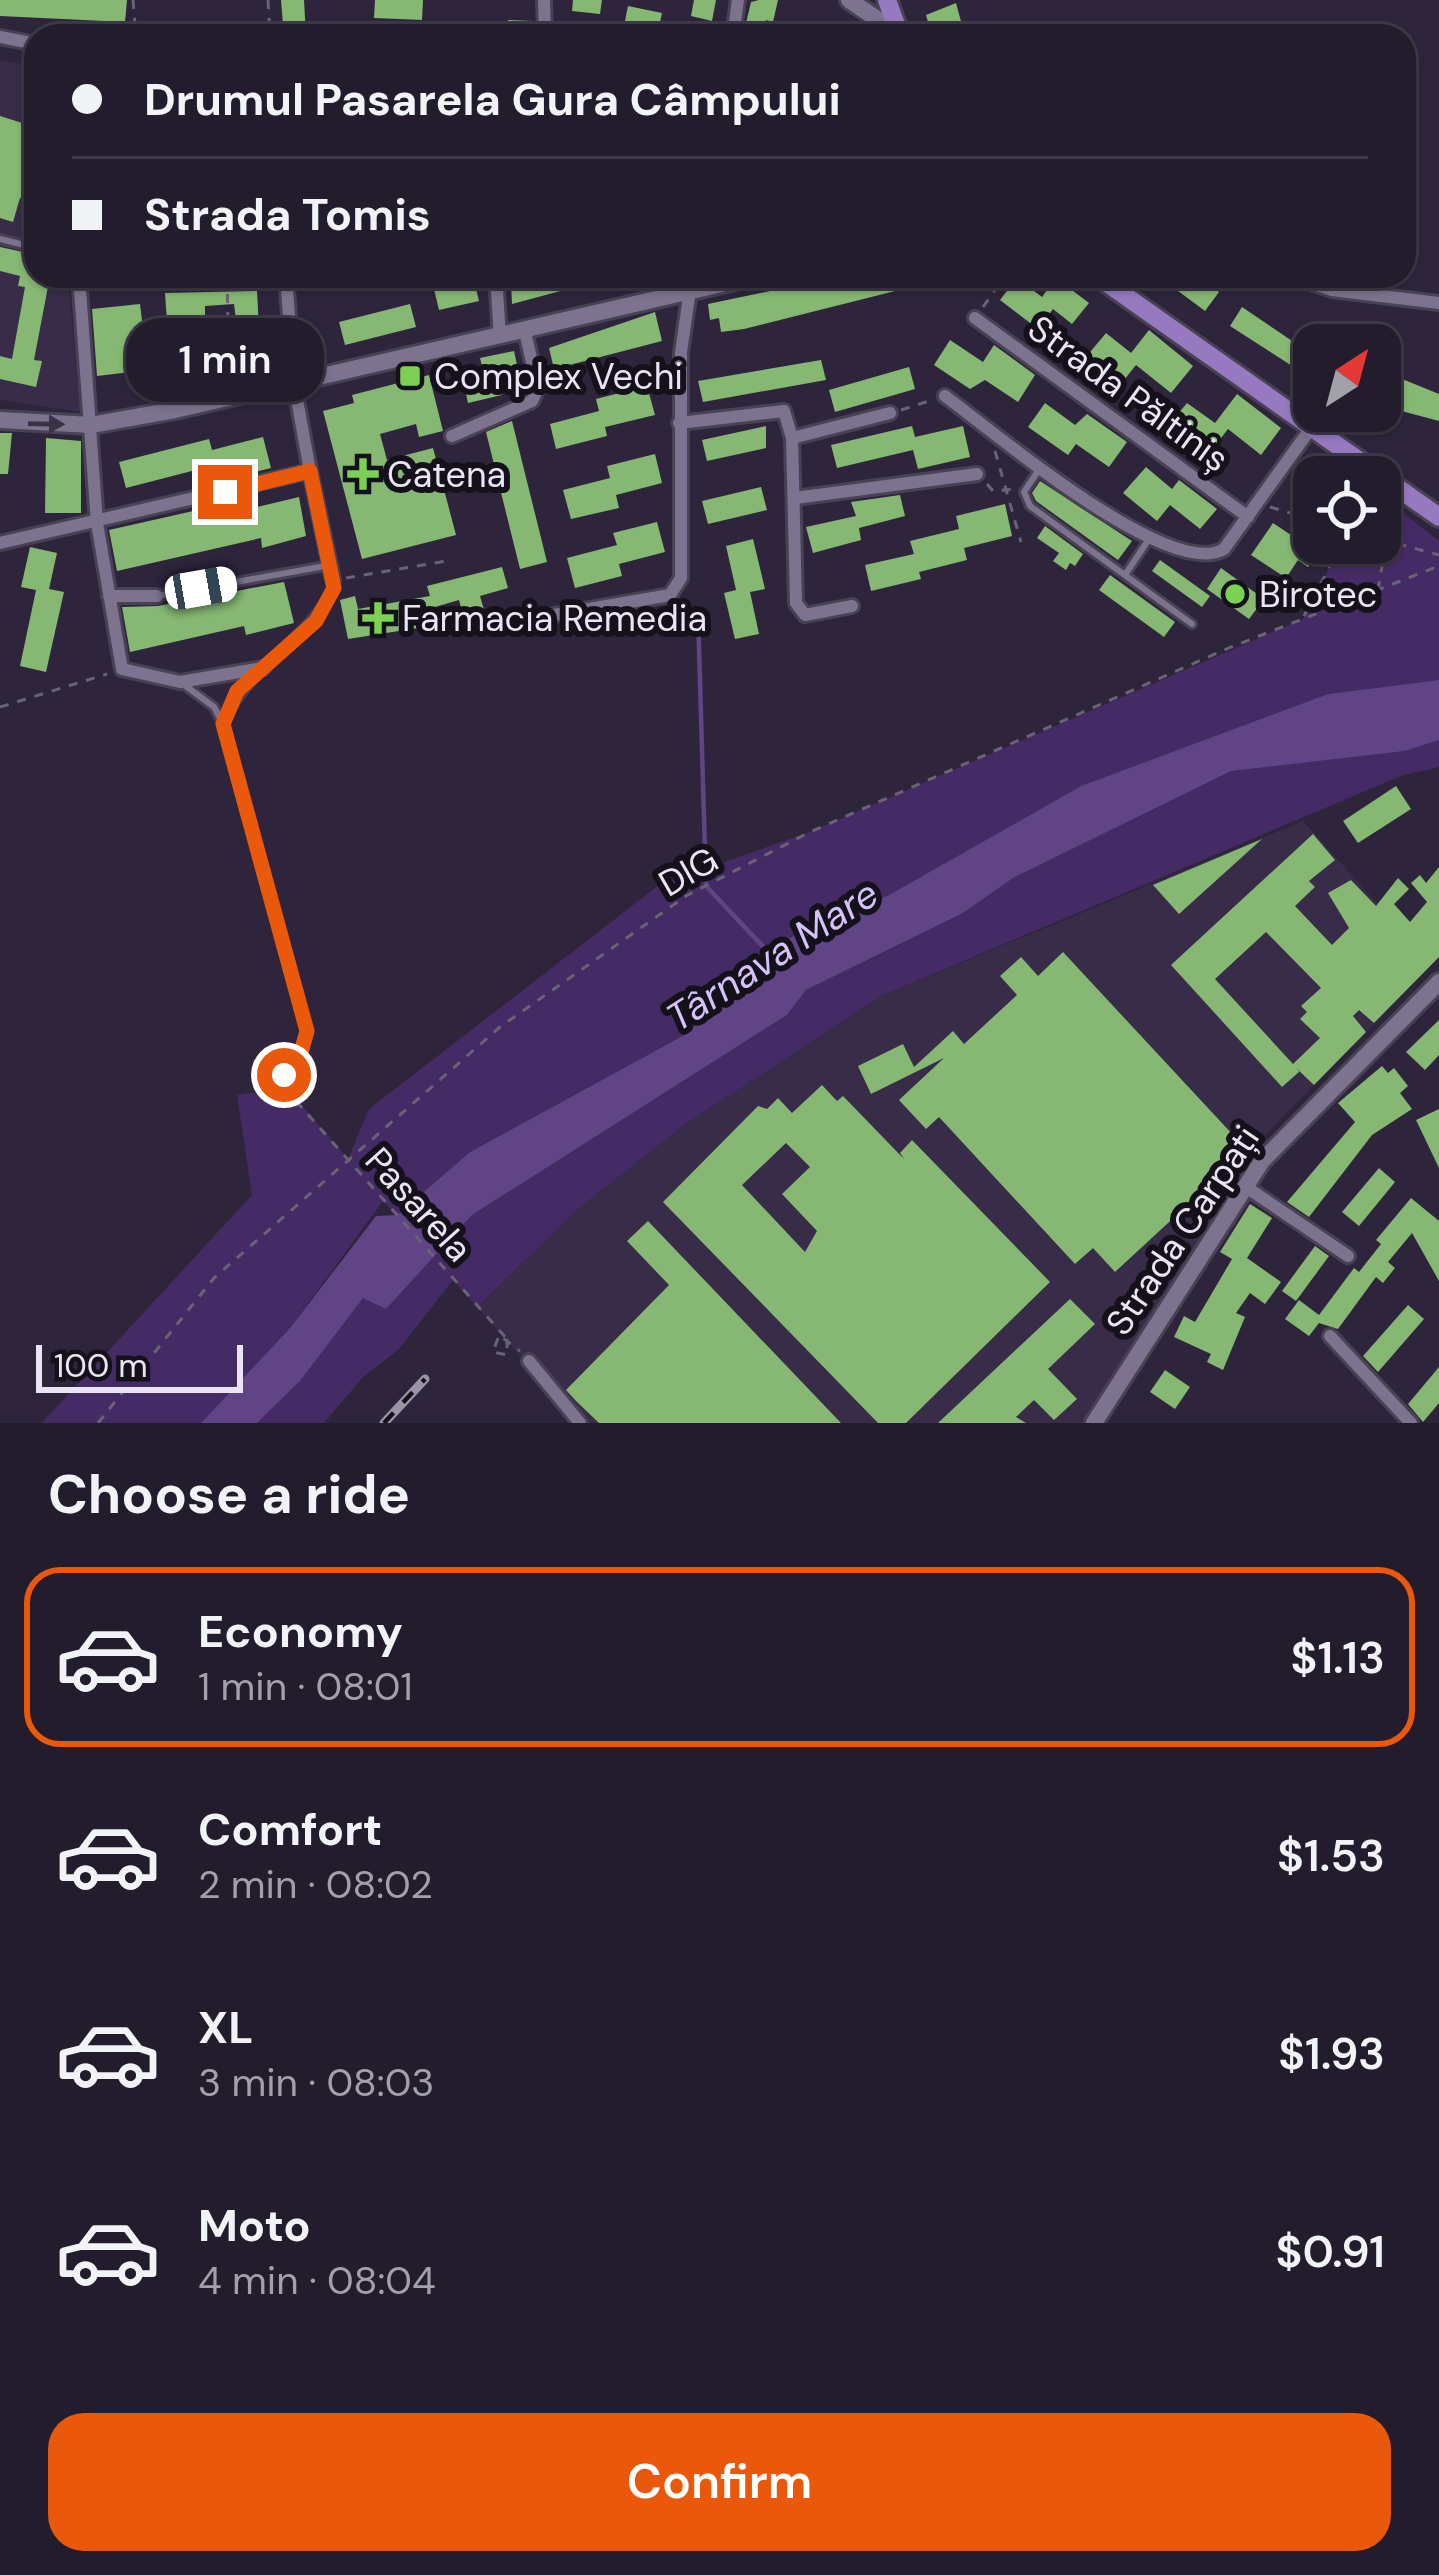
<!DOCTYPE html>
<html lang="en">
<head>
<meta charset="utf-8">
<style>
  body { margin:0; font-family:"DM Sans",sans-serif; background:#2e2939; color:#f1f3f6; height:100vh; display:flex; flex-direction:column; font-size:45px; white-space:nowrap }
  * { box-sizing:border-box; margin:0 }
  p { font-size:39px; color:#a2a1aa }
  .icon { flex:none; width:66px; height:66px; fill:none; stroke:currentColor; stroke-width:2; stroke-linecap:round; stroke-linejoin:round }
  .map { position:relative; height:1423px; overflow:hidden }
  .panel { display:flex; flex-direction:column; background:#221c2d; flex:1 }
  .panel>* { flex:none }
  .guide { position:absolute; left:24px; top:24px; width:1392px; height:264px; border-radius:36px; box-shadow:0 3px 9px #0004,0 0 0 3px #3f3a49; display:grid; align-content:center; height:264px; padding:0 48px; background:#221c2d }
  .needle { width:78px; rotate:36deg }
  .tools { position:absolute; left:1293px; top:324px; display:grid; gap:24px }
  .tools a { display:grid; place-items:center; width:108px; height:108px; border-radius:24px; background:#221c2d; box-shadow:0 3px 9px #0004,0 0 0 3px #3f3a49; font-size:60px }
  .scale { position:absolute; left:36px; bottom:30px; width:207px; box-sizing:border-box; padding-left:12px; border:6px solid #eae4f4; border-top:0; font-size:33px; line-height:42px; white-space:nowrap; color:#eae4f4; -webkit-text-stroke:9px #14111b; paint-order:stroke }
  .end { position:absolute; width:54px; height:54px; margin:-27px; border:15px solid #ea580c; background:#fff; box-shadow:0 0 0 6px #fff }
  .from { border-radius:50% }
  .bubble { position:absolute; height:84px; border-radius:36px; background:#221c2d; box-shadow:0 3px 9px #0004,0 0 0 3px #3f3a49; font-size:39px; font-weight:600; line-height:84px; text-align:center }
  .car { position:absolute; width:36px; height:72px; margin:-36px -18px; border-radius:15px; box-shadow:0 0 9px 3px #0007; background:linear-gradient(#fff 24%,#345 0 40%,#fff 0 76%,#345 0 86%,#fff 0) }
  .guide b { display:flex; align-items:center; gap:42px; height:114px; font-size:45px }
  .guide b+b { border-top:3px solid #3f3a49 }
  .guide i { width:30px; height:30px; background:#f1f3f6 }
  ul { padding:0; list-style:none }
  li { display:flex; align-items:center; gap:36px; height:180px; margin:0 24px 18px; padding:0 24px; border:6px solid transparent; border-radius:36px }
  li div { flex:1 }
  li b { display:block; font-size:45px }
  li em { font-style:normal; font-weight:600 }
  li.on { border-color:#ea580c }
  li>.icon { width:108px; height:108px; stroke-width:1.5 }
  h2 { padding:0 48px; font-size:54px; line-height:144px }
  .button { display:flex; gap:24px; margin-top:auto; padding:24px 48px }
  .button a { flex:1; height:138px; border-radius:36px; background:#ea580c; color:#fff; font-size:48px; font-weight:600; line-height:138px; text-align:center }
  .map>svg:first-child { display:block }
</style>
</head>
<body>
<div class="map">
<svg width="1439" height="1423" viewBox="0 0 1439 1423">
  <rect width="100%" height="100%" fill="#2e253c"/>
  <path fill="#382c49" d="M0,60l36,6v210h32l12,136 -80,-12z
    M1303,821l129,143 -166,170 -175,289h-511l-103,-116 102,-99 104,-82 196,-129z"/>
  <path fill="#452b66" d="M1380,495l59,46v139l-111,14 -247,92 -192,109 -91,38 -44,29 -66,71 -218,119 -73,63 -14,-14 -93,127 -89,95h-159l210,-228 -15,-100 49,-8 62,72 21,-50 290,-224 151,-53 493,-213 39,-76h38z
    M1439,740v27l-36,8 -524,222 -196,129 -104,82 -102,99 -24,-27 -54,69 -36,28 -39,46h-67l43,-42 63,-84 23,12 86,-94 315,-200 19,-25 157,-77 50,-35 218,-108 174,-19z"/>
  <path fill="#604486" d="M1439,680v60l-34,11 -174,20 -218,107 -50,35 -157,77 -19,25 -315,200 -86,94 -23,-11 -63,83 -43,42h-56l89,-95 86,-112 21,-1 73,-63 218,-119 66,-71 44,-29 91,-38 192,-109 247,-92z"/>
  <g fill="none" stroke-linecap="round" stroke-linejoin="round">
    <path stroke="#604486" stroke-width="4.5" d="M698,613l8,273 64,68"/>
  </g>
  <path fill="#86b773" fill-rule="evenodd" d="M0,0h127l-2,22 -125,-6z
    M281,0h23l2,36h-22z
    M375,0h48l-1,20 -48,-2z
    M573,0h29l-2,14 -28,-3z
    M694,0h22l-4,21 -21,-5z
    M759,0h19l-5,22 -7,-2 -2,8 -18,-5 5,-21z
    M956,3l6,22 -6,2 7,9h-31l-6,-21z
    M628,6l34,7 -5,23h-35z
    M508,20l26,1 -1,15h-26z
    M0,116l35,11 1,76 -16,-5 -7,24 -13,-4z
    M0,247l36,8v21h14l-16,84 8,1 -6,26 -36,-8v-23l12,3 13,-72 -7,-1 2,-10 -20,-5z
    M473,276l6,25 -40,9 -6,-25z
    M537,276h40l2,10 -67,18 -1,-21z
    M841,276h64l2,12 -163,41 -23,3 -2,-14 -9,2 -2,-16z
    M1158,276h39l22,16 -14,19z
    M1017,278l25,19 14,-19 33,25 -17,21 -19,-15 -15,20 -38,-29z
    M257,291l4,74 -19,1 -8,-62 -29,2v13l-38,3 -2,-29z
    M140,304l8,66 -51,6 -5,-67z
    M410,304l6,23 -71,18 -6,-23z
    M1242,307l59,40 3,-5 10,7v31l-84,-54z
    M655,312l7,29 -108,28 -5,-21z
    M1149,330l44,36 -22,27 -35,-28 -16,20 -34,-28 20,-24 25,20z
    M950,340l33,22 11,-17 41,30 -17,27 -33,-22 -15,9 -36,-24z
    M215,350l8,32 -66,17 -8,-32z
    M514,351l7,32 -21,5 2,7 -34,8 -7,-32 21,-5 -2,-8z
    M821,360l5,20 -123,22 -5,-21z
    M909,367l6,22 -80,23 -6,-22z
    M1380,370l59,24v27l-45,-12 3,-6 -17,-8z
    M429,375l14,56 -24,6 -3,-13 -36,10 7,26 46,-12 23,87 -94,24 -39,-148 31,-8 -2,-8z
    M647,386l8,29 -50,12 2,9 -51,13 -6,-25 49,-13 -3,-12z
    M1237,394l44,34 -20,27 -33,-26 -20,26 -39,-30 18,-22 28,20z
    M1045,403l30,22 12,-11 40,28 -18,25 -33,-23 -8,11 -40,-28z
    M512,421l35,141 -27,7 -34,-137z
    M766,426v22l-59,13 -5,-21z
    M912,426l3,11 48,-11 7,31 -52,12 -5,-19 -76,18 -6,-23z
    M0,433h12l-4,41h-8z
    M263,437l8,31 -52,13 -4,-16 -89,23 -7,-26 90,-23 3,11z
    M46,438l35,3v72h-36z
    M1320,453l31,24h-37v16l-16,-12z
    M655,454l7,29 -46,12 3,13 -48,11 -8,-29 47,-12 -3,-12z
    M1146,467l26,22 7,-9 38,29 -17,20 -30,-24 -13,16 -34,-28z
    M1040,481l92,60 -14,19 -82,-59 -4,-8z
    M761,487l6,23 -59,14 -6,-23z
    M900,495l5,21 -46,12 2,12 -48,13 -7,-26 50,-11 -5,-14z
    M299,497l7,39 -44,12 -1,-10 -144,33 -8,-41 142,-32 2,10z
    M1005,504l7,32 -48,12 3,12 -48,12 2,7 -50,12 -6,-26 49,-11 -4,-13 49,-12 -3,-13z
    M657,522l8,30 -46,12 3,12 -47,12 -8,-30 50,-13 -4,-12z
    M1273,523l45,30 -10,14 -10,-7 -12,18 -35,-23z
    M1045,526l38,28 -8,12 -5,-3 -4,7 -13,-9 6,-8 -22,-15z
    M753,539l12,50 -15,3 9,42 -24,5 -11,-46 12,-3 -10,-44z
    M30,547l27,6 -8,36 15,3 -18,80 -26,-6 16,-76 -15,-3z
    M1160,560l50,36 -8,11 -50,-36z
    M502,567l6,21 -28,8 6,21 -21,6 -6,-23 -45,13 4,15 -70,11 -8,-39 15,-4 3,13 72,-13 -3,-10z
    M1221,568l43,31 -15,20 -42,-30z
    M1110,575l65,47 -11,15 -65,-47z
    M284,582l10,41 -48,12 -2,-9 -114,26 -8,-45 36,-1z
    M1396,786l15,23 -53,34 -15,-22z
    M1313,834l22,26 -26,21 6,6 -20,19 37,39 17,-17 -21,-35 23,-13 25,26 22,-28 11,11 -15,15 16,18 17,-20 -16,-19 9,-8 6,8 13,-16v90l-65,66 -15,-13 -6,6 13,16 -52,53 -18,-17 4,3 -18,16 -111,-122zM1266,932l55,56 -20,18 6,6 -7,7 20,19 -27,26 -78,-85z
    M1262,839l-83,75 -26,-29z
    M1063,952l184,198 -132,122 -22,-24 -18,16 -136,-147 -13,12 -27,-29 45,-42 -73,36 -13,-28 45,-22 11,23 39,-36 11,13 53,-49 -17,-19 21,-19 17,19z
    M1439,1020v35l-14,15 -19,-18z
    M1382,1066l6,7 6,-5 14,18 -8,7 12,16 -40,26 -63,82 -22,-15 68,-80 -17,-19z
    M822,1085l15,16 6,-5 61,63 -4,-6 12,-13 138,142 -144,141h-28l-215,-221 95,-96 9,3 11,-11 14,15zM786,1143l24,24 -28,27 35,37 -12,21 -63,-67z
    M1439,1109v59l-23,-48z
    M1379,1168l16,14 -36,44 -17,-14z
    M1411,1198l28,23v60l-27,-48 -24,29 7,6 -12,15 -7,-6 -38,52 -19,-6 -10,13 -24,-17 14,-19 20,15 35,-47 5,4 22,-28 -5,-4z
    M1250,1204l22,14 -25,40 34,24 -16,22 -15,-11 -14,20 9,4 -22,53 -16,-8 4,-8 -37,-17 10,-21 11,6 37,-63 -12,-7z
    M648,1221l193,202h-242l-23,-22 -10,-11 103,-105 -42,-44z
    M1315,1246l14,10 -33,45 -14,-10z
    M1070,1299l25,25 -47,45 29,30 -23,21 -20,-20 -18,17 10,6h-88z
    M1408,1305l16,14 -46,53 -15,-16z
    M1439,1367v36l-16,19 -15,-18z
    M1165,1370l25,17 -15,22 -25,-17z"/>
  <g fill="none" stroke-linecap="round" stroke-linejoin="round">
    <defs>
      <path id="lane" d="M0,239l36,9
        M1038,471l-14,21 6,14 162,118
        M1125,575l24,-36
        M157,596l174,-31
        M183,684l31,23 9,17 84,307 -5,18 -18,26 12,26
        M223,724c24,-56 82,-82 111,-136l-1,-8"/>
      <path id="street" d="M544,0l1,36
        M686,36h26
        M733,36l5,-36
        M0,37l36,7
        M79,276l18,247 25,146 58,13 83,-14
        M1291,276l41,14 107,13
        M975,318l273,199
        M228,334l7,62
        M500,337l-3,-45 5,-16
        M945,396c48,35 225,186 279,153l87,-121
        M679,423l105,-12 8,27 4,165 9,12 47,-9
        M452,436l80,-35 6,-13 -13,-56
        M792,438l98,-25
        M310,471l23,109
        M795,498l182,-24
        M0,543l310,-72 -16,-88 -8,-107
        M109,596h48
        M531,619l139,-24 11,-17v-226l11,-76
        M1246,1187l102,69
        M1330,1336l81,87
        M529,1361l51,62"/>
      <path id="secondary" d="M849,0l49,33
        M0,420l91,5 84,-15 581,-134
        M1094,1423l168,-262 177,-179"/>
      <path id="primary" d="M887,0l13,36
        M1097,276l342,241"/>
    </defs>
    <use href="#lane" stroke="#494154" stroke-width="12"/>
    <use href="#street" stroke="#494154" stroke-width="18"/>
    <use href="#secondary" stroke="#494154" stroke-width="22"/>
    <use href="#primary" stroke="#494154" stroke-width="24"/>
    <path stroke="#6a6277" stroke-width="3" stroke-dasharray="9 9" stroke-linecap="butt" d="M133,0l3,36
      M268,0l2,36
      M227,276l1,46
      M1059,276l6,5 4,-5
      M1073,276h2
      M983,307l22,-31
      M901,410l31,-10
      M995,451l26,91
      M987,484l6,7 23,-2
      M1270,507l44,13
      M1380,539l59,16
      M346,578l106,-18
      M1378,590l14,-85
      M1304,616l38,-73
      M0,707l107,-33
      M507,1339v16l-14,-3 6,-17 21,16
      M98,1423l116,-145 286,-251 186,-131 124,-64 421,-185 208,-81"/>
    <use href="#lane" stroke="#7d738e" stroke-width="6"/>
    <use href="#street" stroke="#7d738e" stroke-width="12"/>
    <use href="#secondary" stroke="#7d738e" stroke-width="16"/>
    <use href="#primary" stroke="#9679c0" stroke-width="18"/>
    <defs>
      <path id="rail" d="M384,1423l41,-44"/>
    </defs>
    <use href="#rail" stroke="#9b94a7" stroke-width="9"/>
    <use href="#rail" stroke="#14111b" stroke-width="4.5" stroke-dasharray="14" stroke-linecap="butt"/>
    <path stroke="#6a6277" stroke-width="3" stroke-dasharray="9 9" stroke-linecap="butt" d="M296,1101l211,238"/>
  </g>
  <defs><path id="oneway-solid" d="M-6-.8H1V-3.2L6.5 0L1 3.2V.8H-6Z" transform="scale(3)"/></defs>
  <use fill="#393343" href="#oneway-solid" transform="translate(46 424) rotate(1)"/>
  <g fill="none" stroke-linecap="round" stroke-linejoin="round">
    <path stroke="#ea580c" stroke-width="15" d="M225,492l85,-21 24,117 -18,33 -79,70 -14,33 84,307 -5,18 -18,26"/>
  </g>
  <g fill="#7cd155" stroke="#14111b" stroke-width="4.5">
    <rect x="398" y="364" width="24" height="24" rx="6"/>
    <path d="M357 456h12v12h12v12h-12v12h-12v-12h-12v-12h12z"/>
    <circle cx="1235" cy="594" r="12"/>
    <path d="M372 600h12v12h12v12h-12v12h-12v-12h-12v-12h12z"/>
  </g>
  <g text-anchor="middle" stroke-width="12" stroke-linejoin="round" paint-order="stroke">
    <g font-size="36" fill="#eae4f4" stroke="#14111b" text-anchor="start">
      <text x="434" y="389">Complex Vechi</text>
      <text x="387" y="487">Catena</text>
      <text x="1259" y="607">Birotec</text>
      <text x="402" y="631">Farmacia Remedia</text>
    </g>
    <g font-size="36" fill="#eae4f4" stroke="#14111b">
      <text transform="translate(1129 393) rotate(36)" y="13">Strada Păltiniș</text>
      <text transform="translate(688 871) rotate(-30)" y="13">DIG</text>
      <text transform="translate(419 1204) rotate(48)" y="13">Pasarela</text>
      <text transform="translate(1182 1230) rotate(-56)" y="13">Strada Carpați</text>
    </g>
    <g font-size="39" font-style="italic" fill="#d7c1fb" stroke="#14111b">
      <text transform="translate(772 955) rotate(-33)" y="14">Târnava Mare</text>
    </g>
  </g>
</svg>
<div class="tools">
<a><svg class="needle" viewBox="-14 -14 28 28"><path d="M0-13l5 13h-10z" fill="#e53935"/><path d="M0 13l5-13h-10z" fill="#a2a1aa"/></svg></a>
<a><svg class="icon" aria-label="locate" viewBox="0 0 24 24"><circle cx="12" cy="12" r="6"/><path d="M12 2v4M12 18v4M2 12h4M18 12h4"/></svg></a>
</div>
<div class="scale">100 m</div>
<i class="end from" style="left:284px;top:1075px"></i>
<i class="end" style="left:225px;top:492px"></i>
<div class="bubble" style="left:126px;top:318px;width:198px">1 min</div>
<i class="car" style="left:201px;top:588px;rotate:80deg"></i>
<div class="guide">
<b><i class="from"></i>Drumul Pasarela Gura Câmpului</b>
<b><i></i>Strada Tomis</b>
</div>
</div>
<section class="panel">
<h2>Choose a ride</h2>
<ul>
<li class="on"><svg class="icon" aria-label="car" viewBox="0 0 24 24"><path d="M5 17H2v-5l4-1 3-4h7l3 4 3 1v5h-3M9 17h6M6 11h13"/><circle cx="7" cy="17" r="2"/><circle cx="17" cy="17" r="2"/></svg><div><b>Economy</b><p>1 min · 08:01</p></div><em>$1.13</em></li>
<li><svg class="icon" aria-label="car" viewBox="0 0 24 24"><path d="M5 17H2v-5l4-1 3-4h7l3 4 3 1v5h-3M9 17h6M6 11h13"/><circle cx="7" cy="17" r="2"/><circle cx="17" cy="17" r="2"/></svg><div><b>Comfort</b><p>2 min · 08:02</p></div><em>$1.53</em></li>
<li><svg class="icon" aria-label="car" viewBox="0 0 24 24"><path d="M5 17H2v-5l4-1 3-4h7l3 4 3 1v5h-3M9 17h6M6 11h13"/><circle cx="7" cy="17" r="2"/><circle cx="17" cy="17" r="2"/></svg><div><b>XL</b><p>3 min · 08:03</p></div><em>$1.93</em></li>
<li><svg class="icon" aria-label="car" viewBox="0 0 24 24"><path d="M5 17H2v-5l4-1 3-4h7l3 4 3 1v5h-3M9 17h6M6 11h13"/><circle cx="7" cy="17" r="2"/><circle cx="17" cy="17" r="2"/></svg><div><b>Moto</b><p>4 min · 08:04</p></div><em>$0.91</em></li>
</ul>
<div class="button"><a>Confirm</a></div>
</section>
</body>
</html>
